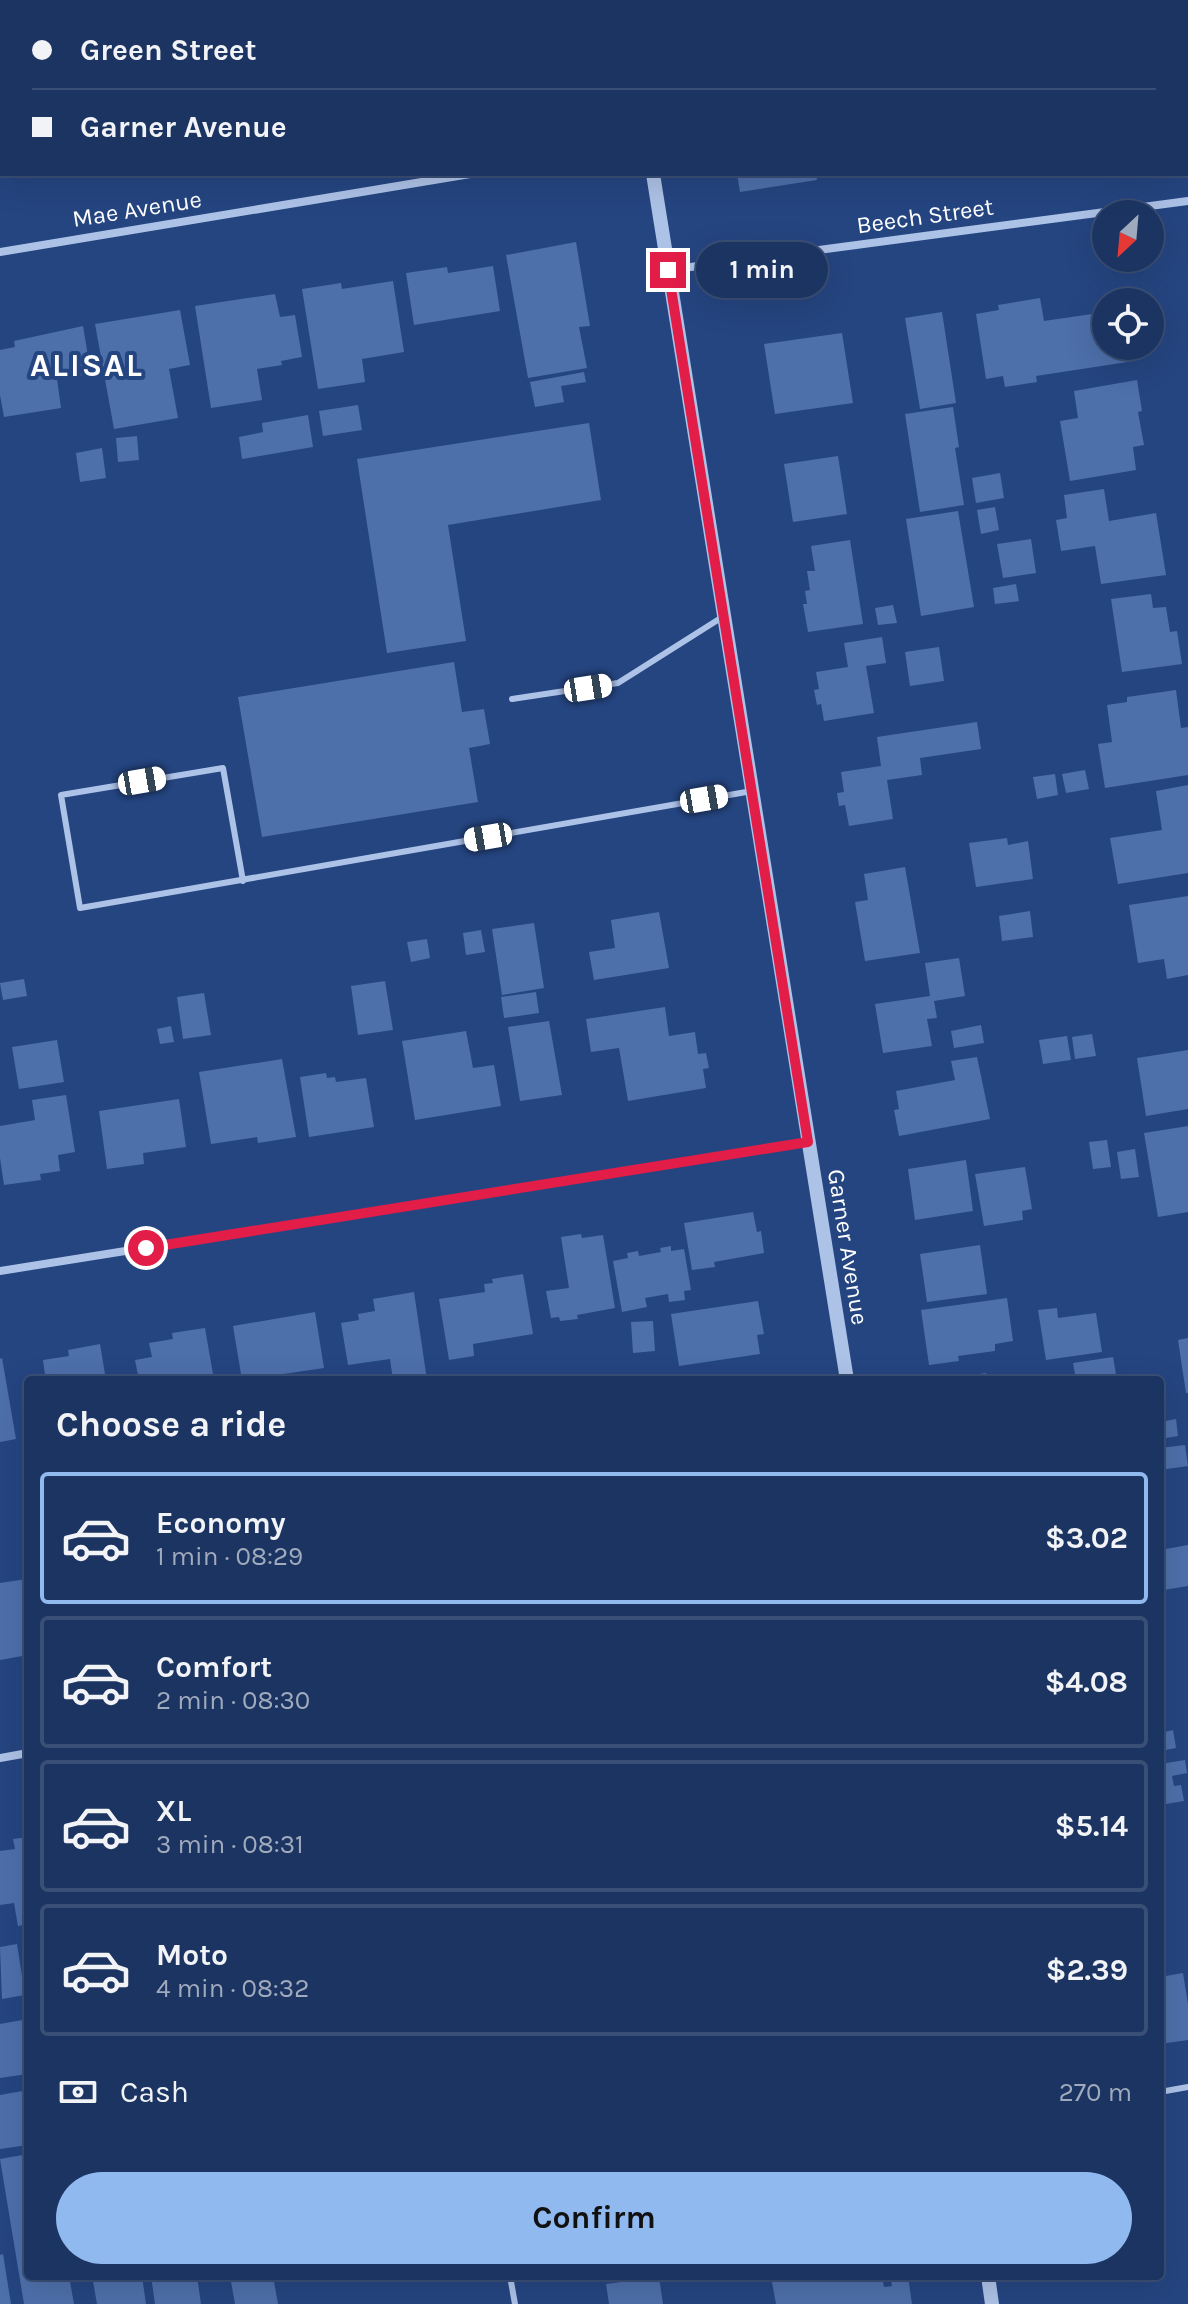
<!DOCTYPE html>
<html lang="en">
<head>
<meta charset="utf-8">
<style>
  body { margin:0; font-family:Karla,sans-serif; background:#253c67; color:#f1f3f6; height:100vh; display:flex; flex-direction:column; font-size:30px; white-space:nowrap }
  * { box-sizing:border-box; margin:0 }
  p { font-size:26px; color:#a0aabd }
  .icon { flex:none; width:44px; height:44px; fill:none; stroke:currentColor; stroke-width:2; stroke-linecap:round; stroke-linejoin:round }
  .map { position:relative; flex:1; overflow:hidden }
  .panel { position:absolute; left:24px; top:1376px; width:1140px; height:904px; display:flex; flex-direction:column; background:#1c3461; border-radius:8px; box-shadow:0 8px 32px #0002,0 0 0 2px #3a4f76 }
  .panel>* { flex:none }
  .guide { position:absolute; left:0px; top:0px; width:1188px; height:176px; box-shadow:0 8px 32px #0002,0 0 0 2px #3a4f76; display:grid; align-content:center; height:176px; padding:0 32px; background:#1c3461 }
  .needle { width:52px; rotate:206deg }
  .fabs { position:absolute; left:1092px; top:200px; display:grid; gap:16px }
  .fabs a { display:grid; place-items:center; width:72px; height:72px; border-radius:50%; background:#1c3461; box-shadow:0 8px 32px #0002,0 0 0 2px #3a4f76; font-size:40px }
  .end { position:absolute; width:36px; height:36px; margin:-18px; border:10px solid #e11d48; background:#fff; box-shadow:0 0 0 4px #fff }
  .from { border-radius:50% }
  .bubble { position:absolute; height:56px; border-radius:28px; background:#1c3461; box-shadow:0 8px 32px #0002,0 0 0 2px #3a4f76; font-size:26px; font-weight:700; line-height:56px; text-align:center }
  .car { position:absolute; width:24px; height:48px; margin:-24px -12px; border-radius:10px; box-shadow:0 0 6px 2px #0007; background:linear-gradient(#fff 24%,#345 0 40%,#fff 0 76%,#345 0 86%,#fff 0) }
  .guide b { display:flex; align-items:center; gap:28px; height:76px; font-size:30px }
  .guide b+b { border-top:2px solid #3a4f76 }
  .guide i { width:20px; height:20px; background:#f1f3f6 }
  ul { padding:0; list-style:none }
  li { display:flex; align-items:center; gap:24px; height:132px; margin:0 16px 12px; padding:0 16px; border:4px solid #3a4f76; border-radius:8px }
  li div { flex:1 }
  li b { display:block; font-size:30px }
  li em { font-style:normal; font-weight:700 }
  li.current { border-color:#90b9f0 }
  li>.icon { width:72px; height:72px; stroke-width:1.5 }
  h2 { padding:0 32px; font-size:36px; line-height:96px }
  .pay { display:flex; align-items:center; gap:20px; height:88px; padding:0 32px; font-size:30px }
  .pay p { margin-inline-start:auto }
  .primary-button { display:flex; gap:16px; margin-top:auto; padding:16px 32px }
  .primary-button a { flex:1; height:92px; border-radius:48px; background:#90b9f0; color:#111; font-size:32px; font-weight:700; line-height:92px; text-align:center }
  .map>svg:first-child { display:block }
</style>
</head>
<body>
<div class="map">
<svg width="1188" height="2304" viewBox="0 0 1188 2304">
  <rect width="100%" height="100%" fill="#254581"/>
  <path fill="#4d6faa" d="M737,174h79l1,6 -77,12z
    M576,242l14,84 -11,1 8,41 -59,10 -22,-123z
    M493,266l7,45 -86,14 -8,-52 41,-6 1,6z
    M393,281l11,71 -42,7 3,23 -47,7 -16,-100 39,-6 1,6z
    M275,294l5,23 15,-2 7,42 -21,4 1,4 -25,4 5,31 -51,8 -16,-102z
    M1040,298l4,23 62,-9v34h26l2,15 -98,15 1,6 -32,5 -2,-11 -17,3 -10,-65 23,-4 -1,-5z
    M180,310l10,55 -21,4 9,49 -64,11 -19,-105z
    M942,312l14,91 -36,6 -15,-91z
    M83,326l8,48 -34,5 4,29 -57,9 -4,-22v-45l15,-3 -1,-6z
    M842,333l11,70 -78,11 -11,-70z
    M584,372l2,10 -25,4 3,16 -29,5 -5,-25z
    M1137,380l5,31 -4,1 6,33 -11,2 3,23 -66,11 -10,-60 18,-3 -4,-27z
    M358,405l4,25 -39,6 -4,-25z
    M953,407l6,40 -4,1 9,57 -44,7 -15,-98z
    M308,415l5,32 -71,12 -3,-22 24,-5 -1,-9z
    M589,423l12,77 -153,25 18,116 -79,12 -30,-194z
    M137,436l2,24 -21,2 -2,-24z
    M102,448l4,30 -26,4 -4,-29z
    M838,456l9,58 -54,8 -9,-58z
    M1000,473l4,25 -28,5 -4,-25z
    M1104,489l5,32 47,-8 10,62 -65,9 -6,-38 -34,5 -5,-31 11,-2 -3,-23z
    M995,507l4,23 -18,4 -4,-24z
    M958,511l16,96 -53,9 -15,-97z
    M1031,539l5,34 -33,5 -6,-34z
    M850,540l13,84 -55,8 -5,-28h4l-2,-13 5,-1 -3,-19h8l-4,-25z
    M1016,584l3,17 -24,3 -2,-16z
    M1151,594l2,14 13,-1 4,25 7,-1 5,33 -60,8 -11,-73z
    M893,605l4,18 -19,2 -3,-17z
    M882,637l4,26 -20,3 8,47 -50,8 -3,-17 -4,1 -3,-15 5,-1 -3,-17 32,-5 -4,-24z
    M939,647l5,34 -34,5 -5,-34z
    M454,662l8,50 22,-3 6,35 -21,4 9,54 -216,35 -24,-140z
    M1176,690l5,38 7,-1v48l-83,13 -7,-44 14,-2 -5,-37 20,-3v-5z
    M977,722l4,27 -61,9 2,17 -35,5 6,39 -44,7 -4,-21 -6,1 -2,-13 7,-1 -3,-20 40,-6 -4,-29z
    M1085,770l4,19 -23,4 -4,-19z
    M1055,774l3,21 -21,4 -4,-22z
    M1188,785v88l-70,11 -8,-46 52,-8 -6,-39z
    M1007,838l1,7 20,-4 5,38 -57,8 -7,-44z
    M905,867l15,86 -55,8 -10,-59 13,-2 -4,-26z
    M1188,896v79l-21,4 -3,-20 -26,4 -9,-58z
    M1030,911l3,26 -31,4 -3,-25z
    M659,912l10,56 -75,12 -5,-28 26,-4 -4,-28z
    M534,923l10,65 -42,7 -10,-66z
    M481,930l4,22 -19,3 -3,-22z
    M427,939l3,19 -19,4 -4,-20z
    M959,958l6,38 -31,5 3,17 -10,1 5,27 -49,7 -8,-49 55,-8 -5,-33z
    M24,979l3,17 -24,4 -3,-17z
    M385,981l8,49 -35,5 -7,-49z
    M536,992l3,21 -35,5 -3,-21z
    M204,993l7,42 -28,4 -6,-42z
    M665,1007l4,29 26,-4 3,22 8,-1 3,15 -6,1 3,19 -78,13 -9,-53 -28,4 -5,-33z
    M549,1021l13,74 -42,6 -12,-74z
    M981,1025l3,18 -30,5 -3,-17z
    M171,1026l3,16 -14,2 -3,-15z
    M466,1031l7,37 21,-3 7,41 -86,14 -13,-79z
    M1092,1034l4,22 -21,3 -3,-22z
    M1067,1036l4,24 -28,4 -4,-24z
    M57,1040l7,42 -45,7 -7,-42z
    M1188,1050v59l-42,7 -9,-58z
    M977,1057l13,62 -91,17 -5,-26 5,-1 -3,-18 59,-11 -4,-19z
    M282,1059l14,78 -38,6 -1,-6 -46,7 -12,-72z
    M326,1073l1,5 8,-1 1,5 30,-4 8,49 -65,10 -9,-60z
    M66,1095l9,57 -17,3 2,16 -20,3 1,6 -37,5 -4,-27v-32l35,-6 -3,-20z
    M179,1099l7,48 -43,6 1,11 -37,5 -8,-58z
    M1188,1126v86l-30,5 -14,-84z
    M1107,1140l4,27 -18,2 -4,-27z
    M1135,1149l4,28 -18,2 -4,-27z
    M966,1160l7,51 -58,9 -7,-51z
    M1025,1167l7,42 -10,2 1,9 -39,6 -9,-52z
    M753,1212l4,20 4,-1 3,22 -50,9 1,5 -23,3 -8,-47z
    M581,1234l1,4 21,-3 12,73 -38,7 1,4 -18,2 -1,-4 -8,1 -5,-27 23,-3 -8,-51z
    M980,1245l7,49 -60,8 -7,-48z
    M671,1246v5l13,-2 7,41 -7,1 1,9 -16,2 -1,-8 -23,4 2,9 -25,5 -9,-51 15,-3 -1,-5 11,-2 1,5 22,-4 -1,-4z
    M523,1274l10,60 -60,10 1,12 -25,4 -10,-61 46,-7 -1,-8 9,-1 -1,-4z
    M414,1292l13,88h-34l-3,-21 -42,6 -7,-42 18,-3 -1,-6 17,-3 -2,-12z
    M1007,1298l6,43 -18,3v7l-37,5 1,5 -30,4 -8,-55z
    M758,1301l6,33 -7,1 3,19 -81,12 -8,-52z
    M1057,1308l1,10 38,-5 6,39 -56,8 -8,-50z
    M315,1312l9,56 -82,12 -9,-54z
    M653,1321l2,30 -22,2 -2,-31z
    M205,1328l9,52h-75l-4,-20 17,-3 -3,-14 24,-4 -1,-6z
    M1188,1338v55h-2l-8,-53z
    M100,1344l6,36h-77v-3l16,-2 -2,-15 26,-4 -1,-6z
    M1113,1357l4,23h-41l-3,-17z
    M2,1358l14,81 -16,3v-83z
    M986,1373l1,7h-34v-2z
    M1176,1419l2,17 -18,3v-17z
    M1185,1445l3,21 -28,4v-22z
    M1188,1545v41l-24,4 -4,-40z
    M27,1579l1,76 -28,5v-77z
    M1173,1730l3,18 -16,3v-18z
    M1185,1760l2,13 -15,3 2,10 7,-1 3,16 -24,4v-41z
    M28,1837v87l-10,2 -4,-23 -14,2v-54l15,-2 -2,-10z
    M17,1944l8,51 -23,4 -2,-52z
    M1183,1973l5,31v36l-28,4v-67z
    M28,2019v55l-28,4v-54z
    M28,2090v55l-28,4v-54z
    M28,2154v122h41l5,28h-50l-24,-145z
    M3,2254l8,50h-11v-49z
    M92,2276h50l4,28h-49z
    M151,2276h46l4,28h-46z
    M230,2276h43l5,28h-43z
    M778,2276h104l2,11 8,-1 -2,-10h18l4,28h-136l-5,-27z
    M659,2277l4,27h-54l-3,-20z"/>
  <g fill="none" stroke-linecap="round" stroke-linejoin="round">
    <path stroke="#adc2e7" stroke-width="6" d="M512,699l106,-16 106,-67
      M243,881l-20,-113 -162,27 19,113 672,-117
      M1160,2092l28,-5
      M510,2276l5,28"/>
    <path stroke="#adc2e7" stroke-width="8" d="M1162,0l1,2
      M1186,144l2,12
      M0,252l470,-78
      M668,270l520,-69
      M0,1271l808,-129
      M0,1758l28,-5"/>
    <path stroke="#adc2e7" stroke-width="14" d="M624,0v2
      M653,174l194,1206
      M988,2276l4,28"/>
  </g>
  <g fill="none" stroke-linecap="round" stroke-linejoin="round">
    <path stroke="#e11d48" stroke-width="10" d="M146,1248l662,-106 -140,-872"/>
  </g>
  <g text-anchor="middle" stroke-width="8" stroke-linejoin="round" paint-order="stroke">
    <g font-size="24" fill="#fff" stroke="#254581">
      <text transform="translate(137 209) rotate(-9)" y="8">Mae Avenue</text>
      <text transform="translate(925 216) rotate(-8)" y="8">Beech Street</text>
      <text transform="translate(848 1247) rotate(81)" y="8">Garner Avenue</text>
    </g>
    <g font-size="32" font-weight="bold" letter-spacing="2" fill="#fff" stroke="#254581">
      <text x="87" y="376">ALISAL</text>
    </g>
  </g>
</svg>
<div class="fabs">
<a><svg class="needle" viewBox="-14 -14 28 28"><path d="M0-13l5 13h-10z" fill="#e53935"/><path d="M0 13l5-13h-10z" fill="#a0aabd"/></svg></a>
<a><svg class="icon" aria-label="locate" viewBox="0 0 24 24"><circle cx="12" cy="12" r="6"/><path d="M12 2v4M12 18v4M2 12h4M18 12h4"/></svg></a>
</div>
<i class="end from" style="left:146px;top:1248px"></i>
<i class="end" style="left:668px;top:270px"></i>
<div class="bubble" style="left:696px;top:242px;width:132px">1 min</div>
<i class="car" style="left:588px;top:688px;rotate:81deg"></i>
<i class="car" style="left:142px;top:781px;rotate:80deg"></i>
<i class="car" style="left:704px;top:799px;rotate:80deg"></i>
<i class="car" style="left:488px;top:837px;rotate:260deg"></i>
<div class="guide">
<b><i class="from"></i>Green Street</b>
<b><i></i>Garner Avenue</b>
</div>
<section class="panel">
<h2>Choose a ride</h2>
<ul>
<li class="current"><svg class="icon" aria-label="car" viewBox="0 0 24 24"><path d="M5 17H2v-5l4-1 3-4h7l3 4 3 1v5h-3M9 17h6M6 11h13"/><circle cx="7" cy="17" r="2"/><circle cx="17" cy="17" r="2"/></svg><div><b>Economy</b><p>1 min · 08:29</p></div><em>$3.02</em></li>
<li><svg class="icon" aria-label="car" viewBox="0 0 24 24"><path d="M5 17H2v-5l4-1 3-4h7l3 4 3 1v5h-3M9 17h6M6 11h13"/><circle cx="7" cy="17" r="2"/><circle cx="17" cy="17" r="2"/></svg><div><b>Comfort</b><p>2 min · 08:30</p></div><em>$4.08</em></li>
<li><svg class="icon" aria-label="car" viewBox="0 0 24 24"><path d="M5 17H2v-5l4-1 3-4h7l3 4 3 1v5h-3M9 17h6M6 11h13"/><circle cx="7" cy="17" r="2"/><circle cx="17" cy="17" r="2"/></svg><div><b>XL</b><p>3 min · 08:31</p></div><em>$5.14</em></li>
<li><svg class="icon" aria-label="car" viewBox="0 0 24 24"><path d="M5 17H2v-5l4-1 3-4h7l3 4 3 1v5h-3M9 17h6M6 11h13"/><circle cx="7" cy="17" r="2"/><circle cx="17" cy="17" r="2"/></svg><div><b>Moto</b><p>4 min · 08:32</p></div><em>$2.39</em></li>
</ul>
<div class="pay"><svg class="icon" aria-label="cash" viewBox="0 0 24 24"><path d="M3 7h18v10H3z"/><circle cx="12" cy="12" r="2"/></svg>Cash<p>270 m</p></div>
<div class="primary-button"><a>Confirm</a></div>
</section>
</div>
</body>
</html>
